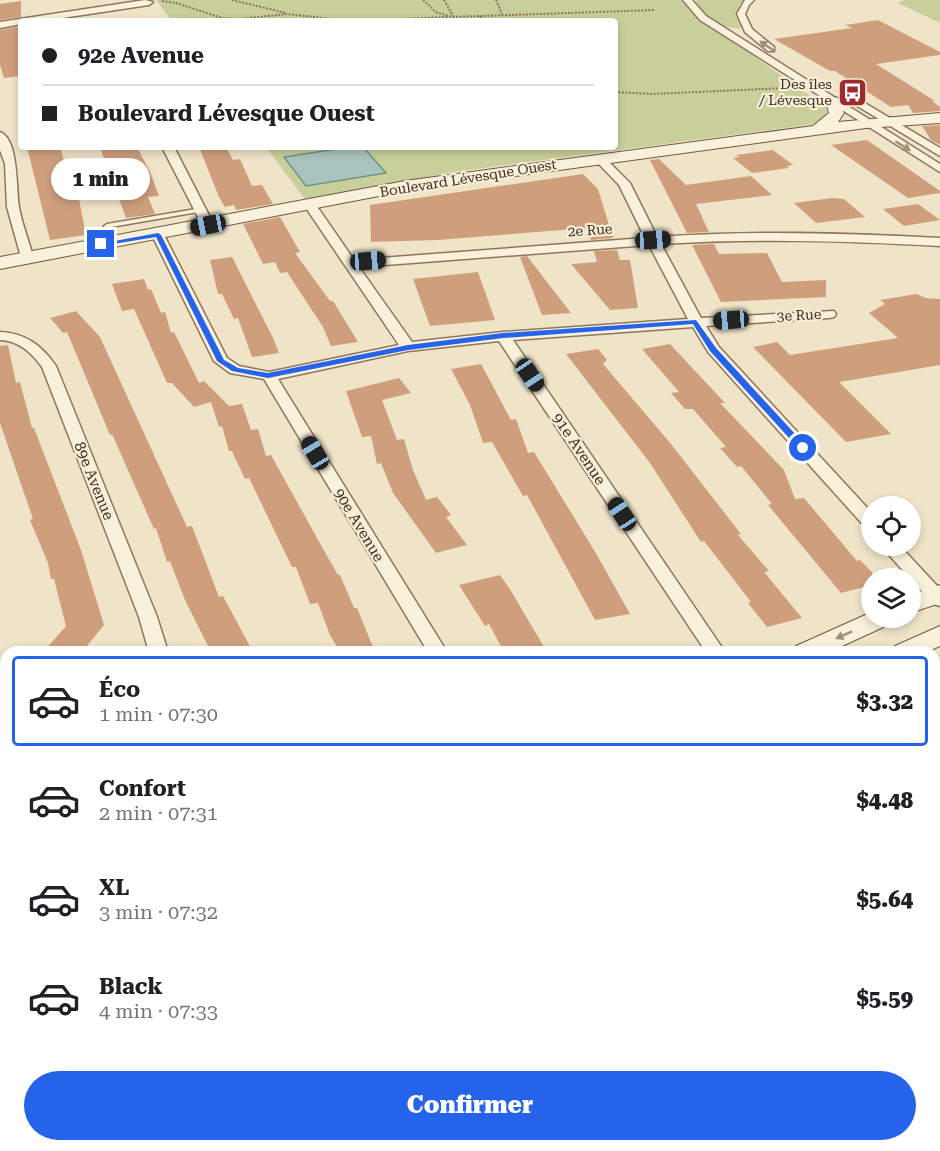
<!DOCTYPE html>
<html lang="fr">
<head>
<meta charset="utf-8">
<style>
  body { margin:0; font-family:"Roboto Serif",serif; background:#f6f6f6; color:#202124; height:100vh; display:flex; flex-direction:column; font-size:22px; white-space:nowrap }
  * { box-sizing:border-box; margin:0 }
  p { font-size:20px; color:#757577 }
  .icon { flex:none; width:33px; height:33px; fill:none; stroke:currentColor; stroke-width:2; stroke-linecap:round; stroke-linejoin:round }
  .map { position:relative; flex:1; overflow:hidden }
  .drawer { position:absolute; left:0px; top:646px; width:940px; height:506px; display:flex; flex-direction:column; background:#fff; border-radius:18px 18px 0 0; box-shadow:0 3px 9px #0003 }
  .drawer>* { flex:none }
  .hud { position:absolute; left:18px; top:18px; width:600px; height:132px; border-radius:6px; box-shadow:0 3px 9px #0003; display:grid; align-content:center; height:132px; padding:0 24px; background:#fff }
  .fabs { position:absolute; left:861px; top:496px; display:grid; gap:12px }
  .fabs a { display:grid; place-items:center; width:60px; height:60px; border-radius:50%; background:#fff; box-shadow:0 3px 9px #0003; font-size:30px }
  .end { position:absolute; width:27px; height:27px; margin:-14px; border:8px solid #2563eb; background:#fff; box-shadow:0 0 0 3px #fff }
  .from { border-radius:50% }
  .bubble { position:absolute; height:42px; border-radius:21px; background:#fff; box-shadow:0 3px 9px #0003; font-size:20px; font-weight:800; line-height:42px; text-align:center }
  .car { position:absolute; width:18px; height:36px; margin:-18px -9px; border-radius:8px; box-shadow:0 0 4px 2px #0007; background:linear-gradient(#222 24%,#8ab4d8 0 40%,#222 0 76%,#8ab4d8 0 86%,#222 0) }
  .hud b { display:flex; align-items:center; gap:21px; height:57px; font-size:22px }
  .hud b+b { border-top:2px solid #e0e0e0 }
  .hud i { width:15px; height:15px; background:#202124 }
  ul { padding:10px 0 0; list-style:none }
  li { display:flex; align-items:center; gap:18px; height:90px; margin:0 12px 9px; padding:0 12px; border:3px solid transparent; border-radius:6px }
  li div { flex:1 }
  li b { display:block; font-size:22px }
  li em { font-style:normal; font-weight:800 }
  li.selected { border-color:#2563eb }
  li>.icon { width:54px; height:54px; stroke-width:1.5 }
  .primary-button { display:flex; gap:12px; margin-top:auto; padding:12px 24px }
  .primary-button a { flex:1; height:69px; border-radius:36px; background:#2563eb; color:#fff; font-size:24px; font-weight:800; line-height:69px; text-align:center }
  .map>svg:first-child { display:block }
</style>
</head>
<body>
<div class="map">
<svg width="940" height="1151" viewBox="0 0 940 1151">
  <rect width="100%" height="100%" fill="#f0e4c8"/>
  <path fill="#c9cf9b" d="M156,0h526l9,12 135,95 2,9 -13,8 -362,48 -146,30 -41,-55h349v-126h-443z
    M696,0h49l-4,3 -5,11 7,10 -1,4c-17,2 -43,-10 -46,-28z
    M904,0h36v23l-42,-20z"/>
  <path fill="#a9c4bc" stroke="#6f938a" stroke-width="1.5" d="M350,147h13l23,26 -80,13 -22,-29z"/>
  <path fill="#cf9f7d" d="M21,1v16l-21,3v-16z
    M878,20l62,32v3l-64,9 59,37h-3l8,6v4l-27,2 -5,-8 -17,2 -56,-36h-5l-56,-32 78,-11 -7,-3z
    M21,26v50l-17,2 -4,-13v-35z
    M940,125v20l-9,-5 -9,-14z
    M867,140l73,51v2l-32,5 -77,-53z
    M27,147h33l8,28 6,-1 12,61 -36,5z
    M123,147h14l13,25 9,24 -11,1 7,17 -29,4 -25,-68z
    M199,147h27l7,13 7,-1 12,27 10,-1 11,19 -37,6 -2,-5 -9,2 -6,-10z
    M773,150l20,15 -6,1 2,2 -37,5 -19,-15 6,-1 -3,-2z
    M659,159l27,26 65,-9 21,19 -76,9 13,28 -22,1 -37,-73z
    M583,174l15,15 15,49 -22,2 -4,-12 -149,12 -67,2 -1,-37z
    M832,198l12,1 21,18 -49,6 -22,-20z
    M918,204l22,16 -36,6 -21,-17z
    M280,217l20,35 -5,1 35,48h3l25,41 -27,4 -8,-19 -36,-55 -7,1 -5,-11 -12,2 -20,-40z
    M714,244l5,10 48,-1 15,29 44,-2v17l-105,5 -29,-57z
    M617,250l3,10h10l8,48 -28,2 -39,-46 26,-2 -3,-11z
    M527,256l44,57 -29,2 -22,-58z
    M232,257l41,81 6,15 -27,4 -14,-39 -4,1 -12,-25h-4l-8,-34z
    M478,272l17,48 -65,6 -17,-47z
    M144,279l4,11 3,-1 10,24 4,-1 6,21 3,-1 25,51 5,-2 25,25 13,-2 9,26 7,-1 8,27 5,-1 46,83 21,37h2l14,33h3l18,44h-35l-10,-17 -12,-32 -8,1 -14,-37h-4l-43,-89 -4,1 -13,-28h-3l-7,-25 -3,1 -8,-25 -17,5 -22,-24h-5l-33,-74 -12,2 -10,-27z
    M917,294l8,4 15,1v66l-101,17 52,52 -45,8 -93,-95 24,-5 13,13 108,-17 -29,-25 16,-9 -5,-4z
    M76,311l24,26 87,190 5,-1 27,71 4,-1 30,56h-42l-26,-52 -15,-39 -3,1 -11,-34 -2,1 -42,-95 -2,1 -43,-103 -4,1 -13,-15z
    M670,344l55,59h-5l64,67 11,29 9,-1 53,63 3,-1 12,12v13l-31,8 -73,-88 4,-1 -31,-38 -4,1 -17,-19 6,-1 -33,-38h-8l-14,-16 8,-1 -37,-43z
    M8,345l8,38 4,-1 12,46h2l47,122 23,75 -22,27h-39l23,-26 -12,-47h-3l-3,-16 -18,-43 3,-1 -33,-96v-77z
    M598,349l9,11 -4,4 68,80 70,90 -3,1 31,36 -5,1 38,46 -35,9 -19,-24 3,-1 -47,-61 -3,1 -51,-79 -84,-109z
    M481,364l30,56 5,-1 12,34 6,-1 63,103 33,59 -35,6 -68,-125 -4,1 -31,-54 -9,1 -13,-38 -19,-36z
    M399,378l12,15 -29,7 15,40 7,-1 9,31 13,30 11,-3 14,18 -5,2 21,28 -31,8 -43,-60 -12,-30 -4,1 -6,-28 -9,1 -16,-46z
    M500,575l11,16 36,61h-43l-15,-28 -4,2 -26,-41z"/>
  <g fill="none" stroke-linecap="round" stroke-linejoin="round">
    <defs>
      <path id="lane" d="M202,208l3,2 -1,1 -93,16 6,15 -3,2 -3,-2 -7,-16 3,-2z"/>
      <path id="street" d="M145,0l8,2 -4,3 -107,16h-21v3l-21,4v-6z
        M683,0h9l14,16 234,148v8l-240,-152z
        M745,0h9l-5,5 -4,9 7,15 22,18v4h-6l-23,-19 -8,-18z
        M848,93l92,55v8l-96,-58 -1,-2z
        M0,132c19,7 16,58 19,75 3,17 10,34 14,50l-6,4 -6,-4 -14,-50 -2,-43 -5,-14z
        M162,147h12l40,78 -2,3h-8l-2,-3z
        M600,156l4,1 26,26 27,54c94,-7 189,-4 283,1v8c-93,-5 -186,-8 -279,-2l40,74 133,-7 2,3 -2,3 -5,1 -123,8 13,21 153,166v16l-6,-1 -158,-176 -15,-25 -180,13 212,312h-19l-207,-311 -91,10 -130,28 169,273h-19l-164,-273 -34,-6 -16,-12 -62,-126 6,-4 6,4 63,123 12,8 30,6 130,-27 -95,-140 2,-3h8l40,58 291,-22 -26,-53 -25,-26zM649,245l39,74 -185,13 -91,10 -53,-75z
        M0,332c26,1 42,14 56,34l101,251 11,35h-19l-10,-35 -97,-250c-11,-15 -23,-26 -42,-27z
        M881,546h19l40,43v17l-7,-2z
        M934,879l6,2v23l-6,-1z
        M348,1146h28l2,5h-28z
        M757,1146h29l3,5h-29z"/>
      <path id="secondary" d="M833,97l5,1 6,15 -6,9 102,-9v10l-74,5 -461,63 -405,78v-12l405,-76 408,-55 16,-13 -3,-12z
        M940,585v18l-30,10v-18z
        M872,612v6h22l-4,6 -61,28h-37l4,-6z
        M940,626v20l-13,6h-36l4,-6z
        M6,946v29l-6,3v-30z
        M6,995v30l-6,3v-32z"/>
    </defs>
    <use href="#lane" stroke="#8d765c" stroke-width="3"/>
    <use href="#street" stroke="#8d765c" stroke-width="3"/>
    <use href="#secondary" stroke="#6f573f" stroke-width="2"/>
    <path stroke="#8d765c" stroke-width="2" stroke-dasharray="2 1.5" stroke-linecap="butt" d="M232,0l54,13
      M423,0l13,12 16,5 203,-7
      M444,0l12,21
      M496,0l6,14
      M162,1l14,2 46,15 17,1 48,-5 63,7
      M480,16l3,5
      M351,21l97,-4
      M615,92l37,2 133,-6"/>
    <use href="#lane" fill="#faf1dc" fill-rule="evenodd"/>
    <use href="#street" fill="#faf1dc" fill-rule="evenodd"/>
    <use href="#secondary" fill="#faf1dc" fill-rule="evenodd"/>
  </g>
  <defs><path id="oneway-solid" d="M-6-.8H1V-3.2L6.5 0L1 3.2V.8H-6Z" transform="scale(1.5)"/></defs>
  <g fill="#9c907e">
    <use href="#oneway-solid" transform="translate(767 46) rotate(-146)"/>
    <use href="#oneway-solid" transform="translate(903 146) rotate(32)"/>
    <use href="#oneway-solid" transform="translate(844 635) rotate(156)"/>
  </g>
  <path fill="#2563eb" d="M158,233l3,2 63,125 14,8 30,5 140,-28 48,-6 47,-6 193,-13 20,28 92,100 -8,2 -90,-99 -17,-27 -190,14 -47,6 -48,6 -140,28 -36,-7 -15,-10 -61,-124 -55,9 -3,-2z"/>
  <defs>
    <symbol id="bus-square" viewBox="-11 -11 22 22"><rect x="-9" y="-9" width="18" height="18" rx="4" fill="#9e2a2b" stroke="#f7eed8"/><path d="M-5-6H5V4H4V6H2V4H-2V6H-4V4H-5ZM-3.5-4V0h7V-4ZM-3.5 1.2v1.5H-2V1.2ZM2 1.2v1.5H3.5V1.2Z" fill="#fff"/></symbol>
  </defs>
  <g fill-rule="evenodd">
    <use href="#bus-square" x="836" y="76" width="33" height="33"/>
  </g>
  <g text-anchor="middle" stroke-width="4.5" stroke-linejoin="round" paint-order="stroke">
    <g font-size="14" fill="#3d2e20" stroke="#f7eed8" text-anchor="end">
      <text x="832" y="89">Des îles<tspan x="832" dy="16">/ Lévesque</tspan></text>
    </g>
    <g font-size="14" fill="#3d2e20" stroke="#f7eed8">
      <text transform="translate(468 178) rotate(-9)" y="5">Boulevard Lévesque Ouest</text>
      <text transform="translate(590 230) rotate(-4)" y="5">2e Rue</text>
      <text transform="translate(799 315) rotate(-3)" y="5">3e Rue</text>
    </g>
    <g font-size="15" fill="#3d2e20" stroke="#f7eed8">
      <text transform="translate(579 449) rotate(56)" y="5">91e Avenue</text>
      <text transform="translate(94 481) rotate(68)" y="5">89e Avenue</text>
      <text transform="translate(359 525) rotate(59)" y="5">90e Avenue</text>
    </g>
  </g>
</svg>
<div class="fabs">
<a><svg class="icon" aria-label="locate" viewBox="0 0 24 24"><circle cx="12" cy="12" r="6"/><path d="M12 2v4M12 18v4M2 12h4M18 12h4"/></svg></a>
<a><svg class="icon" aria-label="layers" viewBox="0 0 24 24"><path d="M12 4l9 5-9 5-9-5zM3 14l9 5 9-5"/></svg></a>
</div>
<i class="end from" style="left:803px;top:448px"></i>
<i class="end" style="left:101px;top:244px"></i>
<div class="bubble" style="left:51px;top:158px;width:99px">1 min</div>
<i class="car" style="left:208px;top:225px;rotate:259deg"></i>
<i class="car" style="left:653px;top:240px;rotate:87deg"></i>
<i class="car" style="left:368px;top:261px;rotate:86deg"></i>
<i class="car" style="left:731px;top:320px;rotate:266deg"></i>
<i class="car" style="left:530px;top:375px;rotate:146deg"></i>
<i class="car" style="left:315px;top:453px;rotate:329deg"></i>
<i class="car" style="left:622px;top:514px;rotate:327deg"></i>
<div class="hud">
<b><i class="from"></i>92e Avenue</b>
<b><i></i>Boulevard Lévesque Ouest</b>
</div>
<section class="drawer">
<ul>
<li class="selected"><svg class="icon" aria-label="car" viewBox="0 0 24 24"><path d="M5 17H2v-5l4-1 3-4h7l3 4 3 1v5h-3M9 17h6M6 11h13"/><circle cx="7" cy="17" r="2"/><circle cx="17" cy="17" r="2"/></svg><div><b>Éco</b><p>1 min · 07:30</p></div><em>$3.32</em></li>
<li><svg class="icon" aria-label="car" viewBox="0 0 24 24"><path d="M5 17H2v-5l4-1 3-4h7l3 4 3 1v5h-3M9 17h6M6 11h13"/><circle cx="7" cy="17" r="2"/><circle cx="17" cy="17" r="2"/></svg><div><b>Confort</b><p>2 min · 07:31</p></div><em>$4.48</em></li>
<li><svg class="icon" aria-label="car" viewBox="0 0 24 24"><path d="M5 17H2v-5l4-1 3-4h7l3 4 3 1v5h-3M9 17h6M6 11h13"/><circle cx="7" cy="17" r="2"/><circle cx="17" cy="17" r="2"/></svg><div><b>XL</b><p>3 min · 07:32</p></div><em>$5.64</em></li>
<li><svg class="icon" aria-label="car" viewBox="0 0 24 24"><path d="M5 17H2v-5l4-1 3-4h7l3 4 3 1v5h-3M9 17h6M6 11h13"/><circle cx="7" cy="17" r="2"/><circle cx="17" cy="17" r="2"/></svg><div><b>Black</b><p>4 min · 07:33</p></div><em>$5.59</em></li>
</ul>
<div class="primary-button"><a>Confirmer</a></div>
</section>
</div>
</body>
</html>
